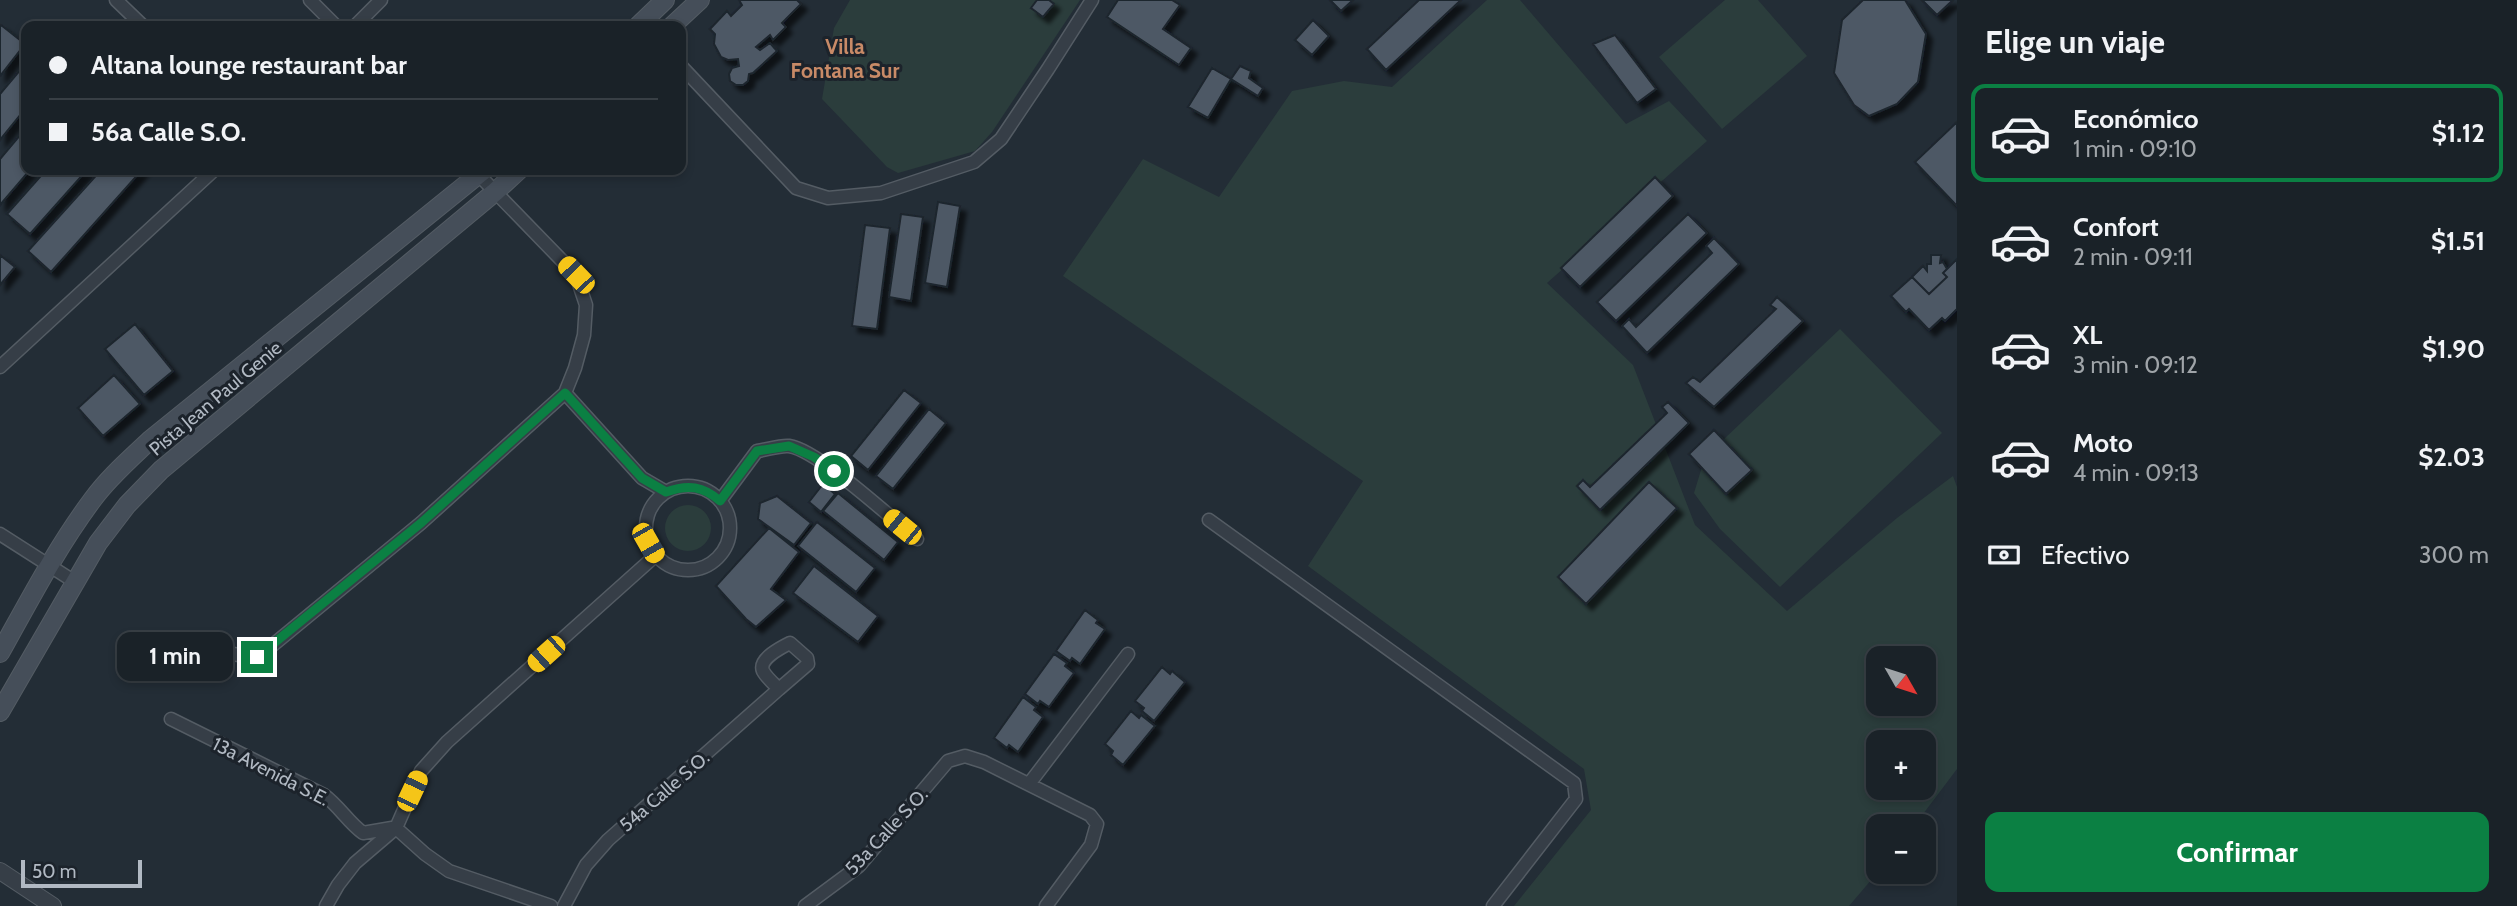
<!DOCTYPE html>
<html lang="es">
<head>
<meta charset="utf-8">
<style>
  body { margin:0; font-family:Cabin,sans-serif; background:#272f34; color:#f1f3f6; height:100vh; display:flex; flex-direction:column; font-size:26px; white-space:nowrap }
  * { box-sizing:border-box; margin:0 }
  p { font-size:23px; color:#9fa4a8 }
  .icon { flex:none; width:38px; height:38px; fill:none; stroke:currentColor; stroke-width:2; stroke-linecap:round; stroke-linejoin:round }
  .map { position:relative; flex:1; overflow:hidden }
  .details { display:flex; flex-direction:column; background:#1a2228; width:560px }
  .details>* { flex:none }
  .banner { position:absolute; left:21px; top:21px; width:665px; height:154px; border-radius:14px; box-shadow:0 4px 10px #0003,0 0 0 2px #383f45; display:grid; align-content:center; height:154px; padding:0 28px; background:#1a2228 }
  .needle { width:46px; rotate:129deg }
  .controls { position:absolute; left:1866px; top:646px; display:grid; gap:14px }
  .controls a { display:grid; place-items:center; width:70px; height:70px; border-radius:14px; background:#1a2228; box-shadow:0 4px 10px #0003,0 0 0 2px #383f45; font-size:35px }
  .scale { position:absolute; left:21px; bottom:18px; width:121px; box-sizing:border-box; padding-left:7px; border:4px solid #b1b9c3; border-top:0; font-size:19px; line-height:24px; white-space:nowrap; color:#b1b9c3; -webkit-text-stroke:5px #1c232b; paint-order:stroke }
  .end { position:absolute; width:32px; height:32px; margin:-16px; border:9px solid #0b8043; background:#fff; box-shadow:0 0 0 4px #fff }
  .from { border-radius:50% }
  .bubble { position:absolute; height:49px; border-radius:14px; background:#1a2228; box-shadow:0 4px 10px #0003,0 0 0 2px #383f45; font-size:23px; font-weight:700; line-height:49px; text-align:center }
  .car { position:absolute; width:21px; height:42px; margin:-21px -10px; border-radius:9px; box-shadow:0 0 5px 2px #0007; background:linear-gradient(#f5c518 24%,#345 0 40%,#f5c518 0 76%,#345 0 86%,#f5c518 0) }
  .banner b { display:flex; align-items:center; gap:24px; height:66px; font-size:26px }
  .banner b+b { border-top:2px solid #383f45 }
  .banner i { width:18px; height:18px; background:#f1f3f6 }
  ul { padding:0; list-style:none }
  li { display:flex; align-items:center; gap:21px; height:98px; margin:0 14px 10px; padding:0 14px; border:4px solid transparent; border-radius:14px }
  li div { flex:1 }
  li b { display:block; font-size:26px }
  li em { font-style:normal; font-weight:700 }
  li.active { border-color:#0b8043 }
  li>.icon { width:63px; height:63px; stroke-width:1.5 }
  h2 { padding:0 28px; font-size:32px; line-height:84px }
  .pay { display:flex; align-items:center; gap:18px; height:77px; padding:0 28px; font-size:26px }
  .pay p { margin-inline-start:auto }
  .primary-button { display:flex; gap:14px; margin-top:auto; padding:14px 28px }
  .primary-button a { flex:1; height:80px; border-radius:14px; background:#0b8043; color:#fff; font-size:28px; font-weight:700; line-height:80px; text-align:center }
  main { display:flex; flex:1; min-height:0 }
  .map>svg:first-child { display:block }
</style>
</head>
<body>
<main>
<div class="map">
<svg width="1957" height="906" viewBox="0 0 1957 906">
  <defs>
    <filter id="shadow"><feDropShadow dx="6" dy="6" stdDeviation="2" flood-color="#0009"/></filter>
  </defs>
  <rect width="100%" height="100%" fill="#232d36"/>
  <path fill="#2b3d3c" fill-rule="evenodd" d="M850,0h230l-88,132 -17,19 -77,22 -11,-6 -65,-68 12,-71z
    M1487,0h33l106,124 43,-23 38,40 -160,142 86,82 62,160 92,86 110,-93 56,-42 4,11v282l-43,57h-36v46l-29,34h-335l77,-96 -7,-41 -276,-203 55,-85 -300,-205 80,-117 76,38 73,-106 52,-10 48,6zM1878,658h45v46h-45zM1878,742h45v46h-45z
    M1725,0h33l49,56 -85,73 -63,-72z
    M1840,329l102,104 -162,154 -60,-58 -26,-36 11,-36z
    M665 528a23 23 0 1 1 46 0a23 23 0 1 1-46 0Z"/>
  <path fill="#4e5965" stroke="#1e252d" stroke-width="2" filter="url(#shadow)" d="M797,0l4,4 -19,19 4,4 -13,13 -3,-5 -14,12 4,3 10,-7 7,8 -24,22 -4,1 -1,7 -5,4h-7l-6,-4 -1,-7 3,-6 7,-2 -1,-7 -10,1 -7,-3 -7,-13 1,-10 -5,-5 17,-18 4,5 11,-11 -3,-5z
    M1037,0h12l5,4 -11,13 -12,-9z
    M1118,0h54l8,5 -17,24 28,19 -12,17 -72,-48z
    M1330,0h23l-12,11z
    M1419,0h42l-75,70 -19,-21z
    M1863,0h42l21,34 -8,48 -21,22 -28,12 -15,-11 -20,-32 8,-53z
    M1922,0h31l-16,15z
    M1313,20l16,16 -17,19 -17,-15z
    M1,25l24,19 -25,32v-49z
    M1615,35l41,54 -19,14 -44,-59z
    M26,63v45l-26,32v-46z
    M1240,66l11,5 -2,7 14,10 -5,8 -27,-17z
    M1212,68l19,11 -23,39 -20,-11z
    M1957,122v84l-42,-44z
    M26,128v42h4l-30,35v-46z
    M46,170h41l-57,64 -23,-20z
    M101,170h41l-91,102 -23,-21z
    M1655,177l18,19 -93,91 -19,-19z
    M938,202l22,4 -13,81 -22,-4z
    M901,214l22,3 -12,84 -22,-4z
    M1688,214l19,19 -91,88 -19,-19z
    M865,225l25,3 -13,101 -25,-3z
    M1714,238l25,26 -92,89 -25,-27 7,-7 7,8 76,-74 -6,-7z
    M0,255l15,12 -15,18z
    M1931,255h10l-1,8 3,-1 4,7 -4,4 4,4 -18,17 -17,-17 11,-11 4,5v-7h4z
    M1957,259v50l-12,12 -3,-3 -13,12 -20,-21 -3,3 -15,-16 21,-19 17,17 18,-17 -4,-4z
    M1777,297l26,24 -89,86 -28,-24 7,-6 7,5 76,-73 -6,-4z
    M135,324l38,47 -29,24 -39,-46z
    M114,375l26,29 -37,32 -25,-28z
    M904,390l17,13 -53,67 -17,-14z
    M1668,402l21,21 -89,87 -23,-24 6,-6 7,7 77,-74 -5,-6z
    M929,409l17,14 -53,66 -17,-13z
    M1714,430l38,40 -26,24 -37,-40z
    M1649,482l28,26 -91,96 -28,-27z
    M823,484l12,10 -14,18 -12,-10z
    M838,493l60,49 -14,18 -61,-49z
    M777,496l34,27 -17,22 -36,-26 2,-16z
    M817,522l58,46 -19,24 -58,-46z
    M769,528l30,24 -28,37 15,11 -30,27 -10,-8 -30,-33z
    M814,566l64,50 -20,26 -65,-49z
    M1085,610l13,10 -2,3 9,6 -25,35 -8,-6 -2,3 -14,-10z
    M1054,654l13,9 -2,3 9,7 -25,34 -9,-6 -2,3 -13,-10z
    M1162,667l8,7 2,-3 13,11 -31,39 -12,-10 2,-3 -9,-7z
    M1023,697l13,10 -2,3 9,7 -25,35 -9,-7 -2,3 -13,-10z
    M1131,711l8,7 2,-3 14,11 -32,39 -12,-10 2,-4 -8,-7z"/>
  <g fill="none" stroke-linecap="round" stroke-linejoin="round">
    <defs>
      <path id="minor" d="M116,0l27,26
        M310,0l26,26
        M355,26l26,-26
        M681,66l115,122 32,10 53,-5 93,-31 27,-23 47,-70 44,-69
        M0,367l214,-197
        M565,393l77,85 24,14
        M646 528a42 42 0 1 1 84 0a42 42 0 1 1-84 0Z
        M720,501l37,-50c9,-1 23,-6 32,-5 29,4 103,73 128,93
        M1209,520l365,263 2,16 -83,107
        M0,534l75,48
        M790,643l17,15 1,6 -29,25c-5,-5 -13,-12 -16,-18 -5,-12 19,-24 27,-28z
        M210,662l23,-8 24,4 164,-135 144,-130 10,-25 9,-33 2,-30 -10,-30 -102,-105
        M171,719l153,76c15,11 24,27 39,38l29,-5
        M1029,784l99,-130
        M396,828l29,26 24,17 102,35
        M326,906l12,-21 17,-22 41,-35 25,-57 26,-29 208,-186
        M564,906l22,-41 22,-25 171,-151
        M805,906l54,-40 89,-105 17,-5 19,6 106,53 7,9 -6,21 -45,61"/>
      <path id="tertiary" d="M0,871l53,35"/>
      <path id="secondary" d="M638,26l27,-26
        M672,26l28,-26
        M0,653c29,-52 57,-106 93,-154 16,-22 37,-40 57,-59l334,-270
        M0,712l98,-169 29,-38 34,-35 334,-278 24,-22"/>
    </defs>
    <use href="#minor" stroke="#545c64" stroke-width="15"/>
    <use href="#tertiary" stroke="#545c64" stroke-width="18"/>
    <use href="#secondary" stroke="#545c64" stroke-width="20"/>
    <use href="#minor" stroke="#363e47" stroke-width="12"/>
    <use href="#tertiary" stroke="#363e47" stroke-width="16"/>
    <use href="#secondary" stroke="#454e59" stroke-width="18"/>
  </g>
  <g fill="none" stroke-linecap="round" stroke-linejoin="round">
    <path stroke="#0b8043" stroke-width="9" d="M257,657l164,-134 144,-130 77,85 24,14c22,-8 37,-6 54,9l37,-50 32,-5 25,11 20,14"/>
  </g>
  <g text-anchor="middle" stroke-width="6" stroke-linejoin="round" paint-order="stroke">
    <g font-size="19" fill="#b1b9c3" stroke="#1c232b">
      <text transform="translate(215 398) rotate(-40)" y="7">Pista Jean Paul Genie</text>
      <text transform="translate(271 771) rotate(27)" y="7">13a Avenida S.E.</text>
      <text transform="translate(664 791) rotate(-41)" y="7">54a Calle S.O.</text>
      <text transform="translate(886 831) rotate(-47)" y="7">53a Calle S.O.</text>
    </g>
    <g font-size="21" font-weight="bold" fill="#c88a67" stroke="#1c232b">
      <text x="845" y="54">Villa<tspan x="845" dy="24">Fontana Sur</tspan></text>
    </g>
  </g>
</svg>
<div class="controls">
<a><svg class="needle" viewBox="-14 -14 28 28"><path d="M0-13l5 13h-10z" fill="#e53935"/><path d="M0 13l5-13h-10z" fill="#9fa4a8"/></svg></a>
<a>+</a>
<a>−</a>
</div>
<div class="scale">50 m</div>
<i class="end from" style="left:834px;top:471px"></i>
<i class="end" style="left:257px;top:657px"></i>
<div class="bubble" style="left:117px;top:632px;width:116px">1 min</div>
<i class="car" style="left:576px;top:275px;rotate:316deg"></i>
<i class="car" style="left:902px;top:527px;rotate:309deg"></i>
<i class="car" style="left:648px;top:543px;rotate:150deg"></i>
<i class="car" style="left:546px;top:654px;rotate:228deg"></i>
<i class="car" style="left:412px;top:791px;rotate:25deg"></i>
<div class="banner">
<b><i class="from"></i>Altana lounge restaurant bar</b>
<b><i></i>56a Calle S.O.</b>
</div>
</div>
<section class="details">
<h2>Elige un viaje</h2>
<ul>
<li class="active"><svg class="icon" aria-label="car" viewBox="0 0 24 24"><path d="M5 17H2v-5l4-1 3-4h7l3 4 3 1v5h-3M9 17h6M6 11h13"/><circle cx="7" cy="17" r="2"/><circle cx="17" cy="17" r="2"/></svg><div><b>Económico</b><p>1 min · 09:10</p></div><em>$1.12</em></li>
<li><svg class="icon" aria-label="car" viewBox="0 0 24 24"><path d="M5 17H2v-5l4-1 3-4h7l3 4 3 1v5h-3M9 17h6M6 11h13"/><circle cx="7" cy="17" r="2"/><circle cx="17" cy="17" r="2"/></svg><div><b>Confort</b><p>2 min · 09:11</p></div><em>$1.51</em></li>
<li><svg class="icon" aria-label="car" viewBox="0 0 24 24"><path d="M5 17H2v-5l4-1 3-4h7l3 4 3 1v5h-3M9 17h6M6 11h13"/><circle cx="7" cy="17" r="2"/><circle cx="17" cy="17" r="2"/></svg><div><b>XL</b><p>3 min · 09:12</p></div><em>$1.90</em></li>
<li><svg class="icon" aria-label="car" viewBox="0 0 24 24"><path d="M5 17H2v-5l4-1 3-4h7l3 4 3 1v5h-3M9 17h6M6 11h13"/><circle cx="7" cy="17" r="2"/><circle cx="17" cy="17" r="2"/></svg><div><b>Moto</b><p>4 min · 09:13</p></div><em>$2.03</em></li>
</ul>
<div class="pay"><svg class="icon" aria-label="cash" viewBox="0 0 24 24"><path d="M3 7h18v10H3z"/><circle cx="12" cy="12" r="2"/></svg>Efectivo<p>300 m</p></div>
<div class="primary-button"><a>Confirmar</a></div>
</section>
</main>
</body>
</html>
